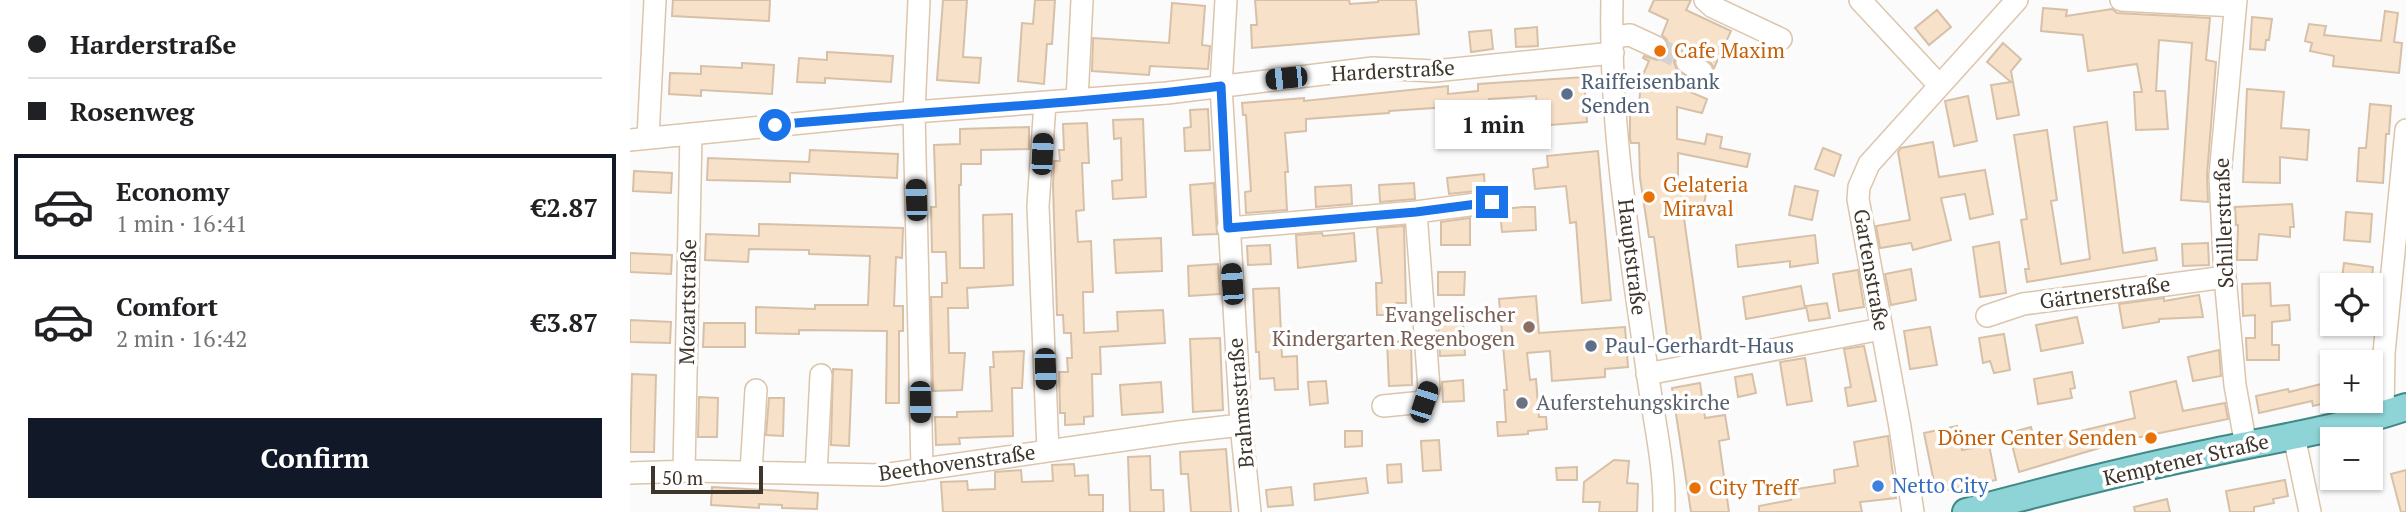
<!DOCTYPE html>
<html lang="en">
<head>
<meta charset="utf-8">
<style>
  body { margin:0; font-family:"PT Serif",serif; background:#f6f6f6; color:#202124; height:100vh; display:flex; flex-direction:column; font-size:26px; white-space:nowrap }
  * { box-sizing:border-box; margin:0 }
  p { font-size:23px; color:#757577 }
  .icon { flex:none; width:38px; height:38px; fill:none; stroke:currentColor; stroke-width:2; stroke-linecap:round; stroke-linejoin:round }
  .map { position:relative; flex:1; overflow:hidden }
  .panel { display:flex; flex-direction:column; background:#fff; width:630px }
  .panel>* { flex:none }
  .hud { display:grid; align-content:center; height:154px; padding:0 28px; background:#fff }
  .tools { position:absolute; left:1690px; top:273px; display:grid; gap:14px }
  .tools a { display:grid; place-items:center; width:63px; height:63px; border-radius:0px; background:#fff; box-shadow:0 2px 5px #0004; font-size:35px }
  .scale { position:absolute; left:21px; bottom:18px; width:112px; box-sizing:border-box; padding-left:7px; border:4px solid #3e352b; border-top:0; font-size:19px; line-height:24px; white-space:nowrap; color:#3e352b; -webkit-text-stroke:5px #fff; paint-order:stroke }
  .end { position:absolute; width:32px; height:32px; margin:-16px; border:9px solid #1a73e8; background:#fff; box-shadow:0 0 0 4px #fff }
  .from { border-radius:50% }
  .bubble { position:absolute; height:49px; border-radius:0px; background:#fff; box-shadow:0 2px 5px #0004; font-size:23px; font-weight:800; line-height:49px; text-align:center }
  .car { position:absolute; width:21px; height:42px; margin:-21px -10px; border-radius:9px; box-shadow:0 0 5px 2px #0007; background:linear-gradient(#222 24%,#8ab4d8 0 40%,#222 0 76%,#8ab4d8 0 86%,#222 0) }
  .hud b { display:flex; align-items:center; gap:24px; height:66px; font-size:26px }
  .hud b+b { border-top:2px solid #e0e0e0 }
  .hud i { width:18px; height:18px; background:#202124 }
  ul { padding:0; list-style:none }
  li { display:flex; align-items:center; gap:21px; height:105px; margin:0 14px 10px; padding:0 14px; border:4px solid transparent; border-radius:0px }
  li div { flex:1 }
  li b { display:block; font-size:26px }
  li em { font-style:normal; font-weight:800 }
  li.active { border-color:#111827 }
  li>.icon { width:63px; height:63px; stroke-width:1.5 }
  .button { display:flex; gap:14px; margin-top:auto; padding:14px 28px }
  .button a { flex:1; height:80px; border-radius:0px; background:#111827; color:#fff; font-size:28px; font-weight:800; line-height:80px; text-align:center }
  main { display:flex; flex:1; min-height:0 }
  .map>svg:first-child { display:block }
</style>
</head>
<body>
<main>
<section class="panel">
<div class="hud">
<b><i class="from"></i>Harderstraße</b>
<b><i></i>Rosenweg</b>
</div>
<ul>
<li class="active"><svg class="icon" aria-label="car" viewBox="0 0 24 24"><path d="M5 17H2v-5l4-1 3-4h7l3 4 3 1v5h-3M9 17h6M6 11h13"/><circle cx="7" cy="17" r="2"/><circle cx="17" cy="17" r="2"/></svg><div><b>Economy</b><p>1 min · 16:41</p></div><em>€2.87</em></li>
<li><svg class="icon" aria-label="car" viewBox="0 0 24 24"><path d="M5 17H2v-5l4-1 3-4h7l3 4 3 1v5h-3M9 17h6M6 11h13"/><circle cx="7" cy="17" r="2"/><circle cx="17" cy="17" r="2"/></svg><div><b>Comfort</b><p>2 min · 16:42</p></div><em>€3.87</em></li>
</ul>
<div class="button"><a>Confirm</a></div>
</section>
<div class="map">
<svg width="1776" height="512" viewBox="0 0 1776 512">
  <rect width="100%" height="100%" fill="#fbfbfb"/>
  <path fill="#f8e1c9" stroke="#d7c0a8" stroke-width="2" d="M43,0h97l-1,21 -97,-5z
    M313,0h24l-4,57 18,1 -2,25 -42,-3z
    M405,0h20l-3,44h-5l-3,40 -26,-3 4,-58 11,1z
    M625,0h94l1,4 28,-2v-2h38l3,34 -167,14 -1,-23h6z
    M1024,0h37l-5,10 45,21 -17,37 -5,-7 -20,-12 -8,2 -5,4 -2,7 2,6 12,10 -5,11 24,10 -5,14 -25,-6v32l28,5 2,-10 15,3 -2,11 30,6 -3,13 -69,-14v28l29,4 -3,21 -22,-2 20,142 -33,5 -15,-114h-5l-9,-59 -1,-35h-8l-1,-4v-33h9l2,-27 8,-18 -6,-3 1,-2 13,4 6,-2 5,-5 1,-7 -2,-6 -5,-5 6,-15 -19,-9z
    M542,3l33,3 -3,39 8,1 -2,23 -58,-3 -1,9 -57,-4 1,-33 76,5z
    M1413,8l24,2 -1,6 46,-7 5,4 93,5 -4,42 10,2 -9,113 1,27 -27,-2 11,-157 -33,-3 -3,51h9l3,38 -32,1 -2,-38h8l-5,-28 -49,7 -5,-36 -42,-4z
    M1307,10l14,17 -22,18 -14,-17z
    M1755,11l13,2 -4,29 8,1 -3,30 -66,-7 1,-10 -24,-5 2,-8 -7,-2 4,-17 17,2 -2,9 57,6z
    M1622,17l20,2 -3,21h-3l-1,10 -15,-1z
    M907,27l1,19 -22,1 -1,-18z
    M861,30l2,19 -22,3 -2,-20z
    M1373,43l18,16 -10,12 8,44 -22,4 -6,-34 20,-3 -24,-20z
    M197,52l66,4 -2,26 -66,-4v5l-28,-1 2,-24 28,2z
    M112,63l32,2 -2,29 -71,-4v6l-32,-2 1,-21 31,1v-8l41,2z
    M954,77l3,45 -49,4 -2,-30 -47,3v3l-40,3v2l-60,4v2l-83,6v12l-21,2 3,39h-3l2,38 -41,3 -1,-21 6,-1 -5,-76h-3l-1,-12 62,-5v3l144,-15v8l30,-3v-7z
    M1617,89l37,3 -3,36 28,2 -2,30 -27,-3v26l-37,-1z
    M1338,96l9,45 -23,5 -9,-45z
    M1740,104l21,2 -2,28h-3l-3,49 -26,-2 2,-33h7z
    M578,109l2,41 -25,1 -1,-23 7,-1 -1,-17z
    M513,119l3,78 -33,2 -1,-18 10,-1 -1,-42 -7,1 -1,-19z
    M1477,122l16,131 32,-5 2,12 -130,22 -2,-13h4l-8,-49 6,-1 -13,-84 33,-5 10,70 -6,1 10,63 29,-5 -16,-132z
    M457,123l2,40h-7l2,47 -8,1 2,31 13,-1 2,51h-10l1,41 34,-2 -1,-19 46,-2 2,33 -65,4 1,27h-9l1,42 -9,1v7l-19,1v-12h-5l-1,-41h9l-1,-14h5l-1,-25h-7l-1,-18h-6l-4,-129 1,-25h6l-1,-11h5l-1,-26z
    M399,127v22l-48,1v14h-20v21h-2l1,83h24l-1,-53 29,-1 1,71 -46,3 1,20h-20l1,45h16l-3,37 -29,1 -2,-94h11v-14h5l-1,-31h-14l-1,-45h5l-2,-62 26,-1v-15z
    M1303,142l6,35 46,-7 8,44 -23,5 -5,-25 -24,4 10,42 -38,10 -2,-7 -31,5 -4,-22 34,-6 -12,-68 3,-4z
    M1193,148l18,7 -7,21 -19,-7z
    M180,150l88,4 -1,24 -107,-5v9l-83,-2 1,-22 101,4z
    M968,151l13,149 -29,3 -6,-81 -6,1 -4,-37 -31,3 -2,-20 15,-2 -1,-11z
    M4,171l38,2 -1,20 -38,-2z
    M854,174l1,16 -36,4 -2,-16z
    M584,183l3,51 -24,1 -3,-50z
    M784,183l1,16 -35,3 -1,-17z
    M721,185l1,19 -36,3 -1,-20z
    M1165,186l23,5 -6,29 -23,-5z
    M1662,204l2,23h-4v10l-31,-3 -2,26h-20l1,-35h-2l-1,-18z
    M893,207h12l1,23 -34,2 -2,-20 3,-3z
    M1716,212l26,2 -2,28 -26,-2z
    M840,218v27h-29v-23z
    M129,224l144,4 -1,30 -6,-1 -2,49h9v25h-4v72h-13l1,-72 -88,-1v4l-43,-1v-26l59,2v-4h53l2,-49 -61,-2v-4l-60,-1 -1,13 -43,-2 1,-26 53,2z
    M774,226l2,77h-10v12h-19l-1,-32h6l-5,-55z
    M692,233l1,3 31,-3 2,28 -58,7 -2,-33z
    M1185,235l3,28 -28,4v-6l-52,6 -2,-22z
    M531,238l1,33 -46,2 -2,-33z
    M1369,242l7,51 -26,4 -7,-50z
    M1578,243l1,22 -26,1 -1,-22z
    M640,245l1,19 -23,1 -1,-19z
    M0,253l42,2 -1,19 -41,-2z
    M1714,263l29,4 -2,18h-30z
    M588,264l2,30 -31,2 -1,-30z
    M1281,269l5,31 -25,5 -6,-31z
    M1228,270l6,37 -25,4 -6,-37z
    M808,272h27l-1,23h-26z
    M1640,283l1,23 18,-1 1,15 -18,2v23h7v15h-32l-1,-22h9v-23l-12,1 -1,-32z
    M1171,286l4,22 -59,11 -3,-22z
    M649,288l3,69 15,-1 1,33 -23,1 -1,-12 -14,1 -1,-27h-3l-3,-63z
    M1569,295l4,22 -44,2v3l-36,6 -4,-24 45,-6v3z
    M906,296l3,37 86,-6 3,40 -23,2v8l-53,4 -2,-30 -23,2 3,27 6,-1 3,38h7l1,12 -19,2v3l-30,2 -1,-14h9l-2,-32h3l-8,-91z
    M1197,303l3,15 -21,3 -3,-15z
    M1447,317l6,26 -42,8 -5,-26z
    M0,320l41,2 -1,21 -40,-1z
    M833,322l2,33 -25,1 -2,-33z
    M74,323h41v24h-42z
    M1300,327l7,38 -27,4 -6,-38z
    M1374,334l6,36 -16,3 -4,-12 -7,2 -4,-25z
    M590,338l3,72 -30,2 -3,-73z
    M781,341l1,44 -23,1 -2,-44z
    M1234,346l12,55 -28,5 -3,-18 6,-1 -7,-38z
    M1589,350l2,26 -28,5 -5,-24z
    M394,351l-2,37h-10l1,48 -54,2 1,6 -24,1 -1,-28h22v-5l35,-1 -2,-44h4l-1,-15z
    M1175,358l7,43 -25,4 -7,-43z
    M203,369l19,1 -3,76 -18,-1z
    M1442,372l3,16 -5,1 2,9 -34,6 -4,-25z
    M2,374l24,1 -2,77h-24z
    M1122,374l4,19 -18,4 -3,-20z
    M833,380l1,21 -21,1 -1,-20z
    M696,381l2,22 -18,2 -2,-23z
    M1546,381l7,30 42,-8 3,16 -102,21 -107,32 -10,-39 22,-6 4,15 100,-24 -5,-26z
    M1703,381v20l-20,5 -1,-5 -53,12 -3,-17 32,-7 1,3z
    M531,382l2,30 -41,3 -2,-30z
    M1070,383l5,35 20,-3 4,24 -10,2 10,71h-38l-19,-124z
    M69,397l19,1 -1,39h-19z
    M139,398h15l-1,38 -17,-1z
    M1327,426l5,24 27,-5 7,35 -60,12 -12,-59z
    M715,431h17v15l-17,1z
    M1258,436l8,62 -36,4 2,10h-103v-6l32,-6 -1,-10 45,-7 -1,-13 24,-4 -4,-24z
    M809,440l2,30 -18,1 -2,-30z
    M596,449l5,63h-40l-3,-38h-7l-1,-22z
    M520,456l1,34h12l1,22h-34l-2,-55z
    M984,460l15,1 -2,22 11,1 -1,28h-38l1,-10h-17l1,-20z
    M444,464l1,12 13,-1 1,20h14v17h-160l-2,-30 26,-1 1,9 27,-1v-17l26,-2 1,12 31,-1 -1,-16z
    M771,464l1,18 -14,1 -1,-18z
    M947,467v13h-20l-1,-12z
    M1776,470v42h-5l-10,-38z
    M736,478l2,15 -53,7 -1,-16z
    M1655,480l3,16 -15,3 1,4 -20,4v5h-24l-4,-21z
    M82,487l106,6 -1,16 -35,-1v-3l-23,-1v4l-48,-3z
    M661,487l2,18 -25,2 -2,-17z
    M1537,499l3,13h-35l-1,-5z"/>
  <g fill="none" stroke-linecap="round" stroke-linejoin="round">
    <path stroke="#d5d3d1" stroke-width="21" stroke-dasharray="21 10" stroke-linecap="butt" d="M1026,47l31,15"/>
    <defs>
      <path id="minor" d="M289,0l-5,112 8,358
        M596,0l-5,86 20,339 9,87
        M982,0c-3,123 18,248 35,370 6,47 18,94 17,142
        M1075,0l8,7 68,32
        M1230,0l79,85
        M1491,0l114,6
        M1606,0l-16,176 5,101 10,108 11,61
        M982,37l18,-2 26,12
        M1057,62l15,10
        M447,100l5,-100
        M415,103l-7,103 10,245
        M18,137l7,-137
        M0,140l284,-28 253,-19 206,-25 61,3 179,-18
        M598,228l188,-16 76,-10
        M1357,316l36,-12 202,-27
        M1017,374l234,-45
        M753,406l41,-4 5,-14 -13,-176
        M1753,415l1,-62 22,-223
        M1664,436l16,76
        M54,471l7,-337
        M121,472l5,-82
        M0,473l61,-2 192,4 296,-43 62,-7
        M186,474l5,-99
        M1283,512l-13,-85 -42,-228 1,-12 10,-23 148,-164"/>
      <path id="major" d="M1336,512c82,-22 165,-43 248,-60 65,-14 130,-24 192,-45"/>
    </defs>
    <use href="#minor" stroke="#dcc5ac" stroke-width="24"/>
    <use href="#major" stroke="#418988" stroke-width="30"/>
    <use href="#minor" stroke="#fff" stroke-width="21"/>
    <use href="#major" stroke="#8ed3d6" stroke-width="26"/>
  </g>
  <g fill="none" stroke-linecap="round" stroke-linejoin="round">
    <path stroke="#1a73e8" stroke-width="9" d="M145,125c148,-14 298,-20 446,-39l7,142 188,-16 76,-10"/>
  </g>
  <g fill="#e8710a" stroke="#fff" stroke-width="2.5">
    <circle cx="1030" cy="51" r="7"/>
    <circle cx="1019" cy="197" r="7"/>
    <circle cx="1521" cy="438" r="7"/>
    <circle cx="1065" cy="488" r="7"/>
  </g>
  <g fill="#5c6f8a" stroke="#fff" stroke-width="2.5">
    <circle cx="937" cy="94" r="7"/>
    <circle cx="961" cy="346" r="7"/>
  </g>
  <circle fill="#8d6e63" stroke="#fff" stroke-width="2.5" cx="899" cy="327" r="7"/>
  <circle fill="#6b7280" stroke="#fff" stroke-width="2.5" cx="892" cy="403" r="7"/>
  <circle fill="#3f7fe0" stroke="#fff" stroke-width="2.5" cx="1248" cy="486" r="7"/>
  <g text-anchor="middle" stroke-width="7" stroke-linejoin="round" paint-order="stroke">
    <g font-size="21" fill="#c56008" stroke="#fff" text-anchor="start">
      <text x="1044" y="58">Cafe Maxim</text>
      <text x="1033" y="192">Gelateria<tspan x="1033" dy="24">Miraval</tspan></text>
      <text x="1507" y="445" text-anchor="end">Döner Center Senden</text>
      <text x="1079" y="495">City Treff</text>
    </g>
    <g font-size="21" fill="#3e352b" stroke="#fff">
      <text transform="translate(763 71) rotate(-3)" y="7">Harderstraße</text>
      <text transform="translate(1594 223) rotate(-92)" y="7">Schillerstraße</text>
      <text transform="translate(1002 257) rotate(83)" y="7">Hauptstraße</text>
      <text transform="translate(1241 270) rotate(80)" y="7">Gartenstraße</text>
      <text transform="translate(1475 293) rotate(-8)" y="7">Gärtnerstraße</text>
      <text transform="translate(58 302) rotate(-89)" y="7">Mozartstraße</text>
      <text transform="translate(611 403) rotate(-95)" y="7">Brahmsstraße</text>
      <text transform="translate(1556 460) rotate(-13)" y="7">Kemptener Straße</text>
      <text transform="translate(327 463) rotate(-8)" y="7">Beethovenstraße</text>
    </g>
    <g font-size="21" fill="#4e5e75" stroke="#fff" text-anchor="start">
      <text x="951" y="89">Raiffeisenbank<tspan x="951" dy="24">Senden</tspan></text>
      <text x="975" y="353">Paul-Gerhardt-Haus</text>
    </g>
    <g font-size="21" fill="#785e54" stroke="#fff" text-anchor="end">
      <text x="885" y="322">Evangelischer<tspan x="885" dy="24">Kindergarten Regenbogen</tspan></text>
    </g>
    <g font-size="21" fill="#5b616d" stroke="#fff" text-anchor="start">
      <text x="906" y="410">Auferstehungskirche</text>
    </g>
    <g font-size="21" fill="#366cbe" stroke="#fff" text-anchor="start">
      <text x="1262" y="493">Netto City</text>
    </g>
  </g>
</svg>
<div class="tools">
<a><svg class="icon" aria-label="locate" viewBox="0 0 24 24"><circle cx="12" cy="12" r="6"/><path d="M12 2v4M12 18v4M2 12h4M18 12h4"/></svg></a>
<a>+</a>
<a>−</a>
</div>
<div class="scale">50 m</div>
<i class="end from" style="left:145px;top:125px"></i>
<i class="end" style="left:862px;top:202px"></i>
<div class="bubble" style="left:805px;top:100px;width:116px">1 min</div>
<i class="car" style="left:656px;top:78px;rotate:264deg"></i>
<i class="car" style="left:412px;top:154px;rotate:3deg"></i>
<i class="car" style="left:286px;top:200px;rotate:358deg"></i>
<i class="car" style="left:602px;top:284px;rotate:356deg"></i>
<i class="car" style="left:415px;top:369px;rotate:178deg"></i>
<i class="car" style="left:290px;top:402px;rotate:179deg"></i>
<i class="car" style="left:794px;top:402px;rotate:18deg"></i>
</div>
</main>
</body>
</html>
